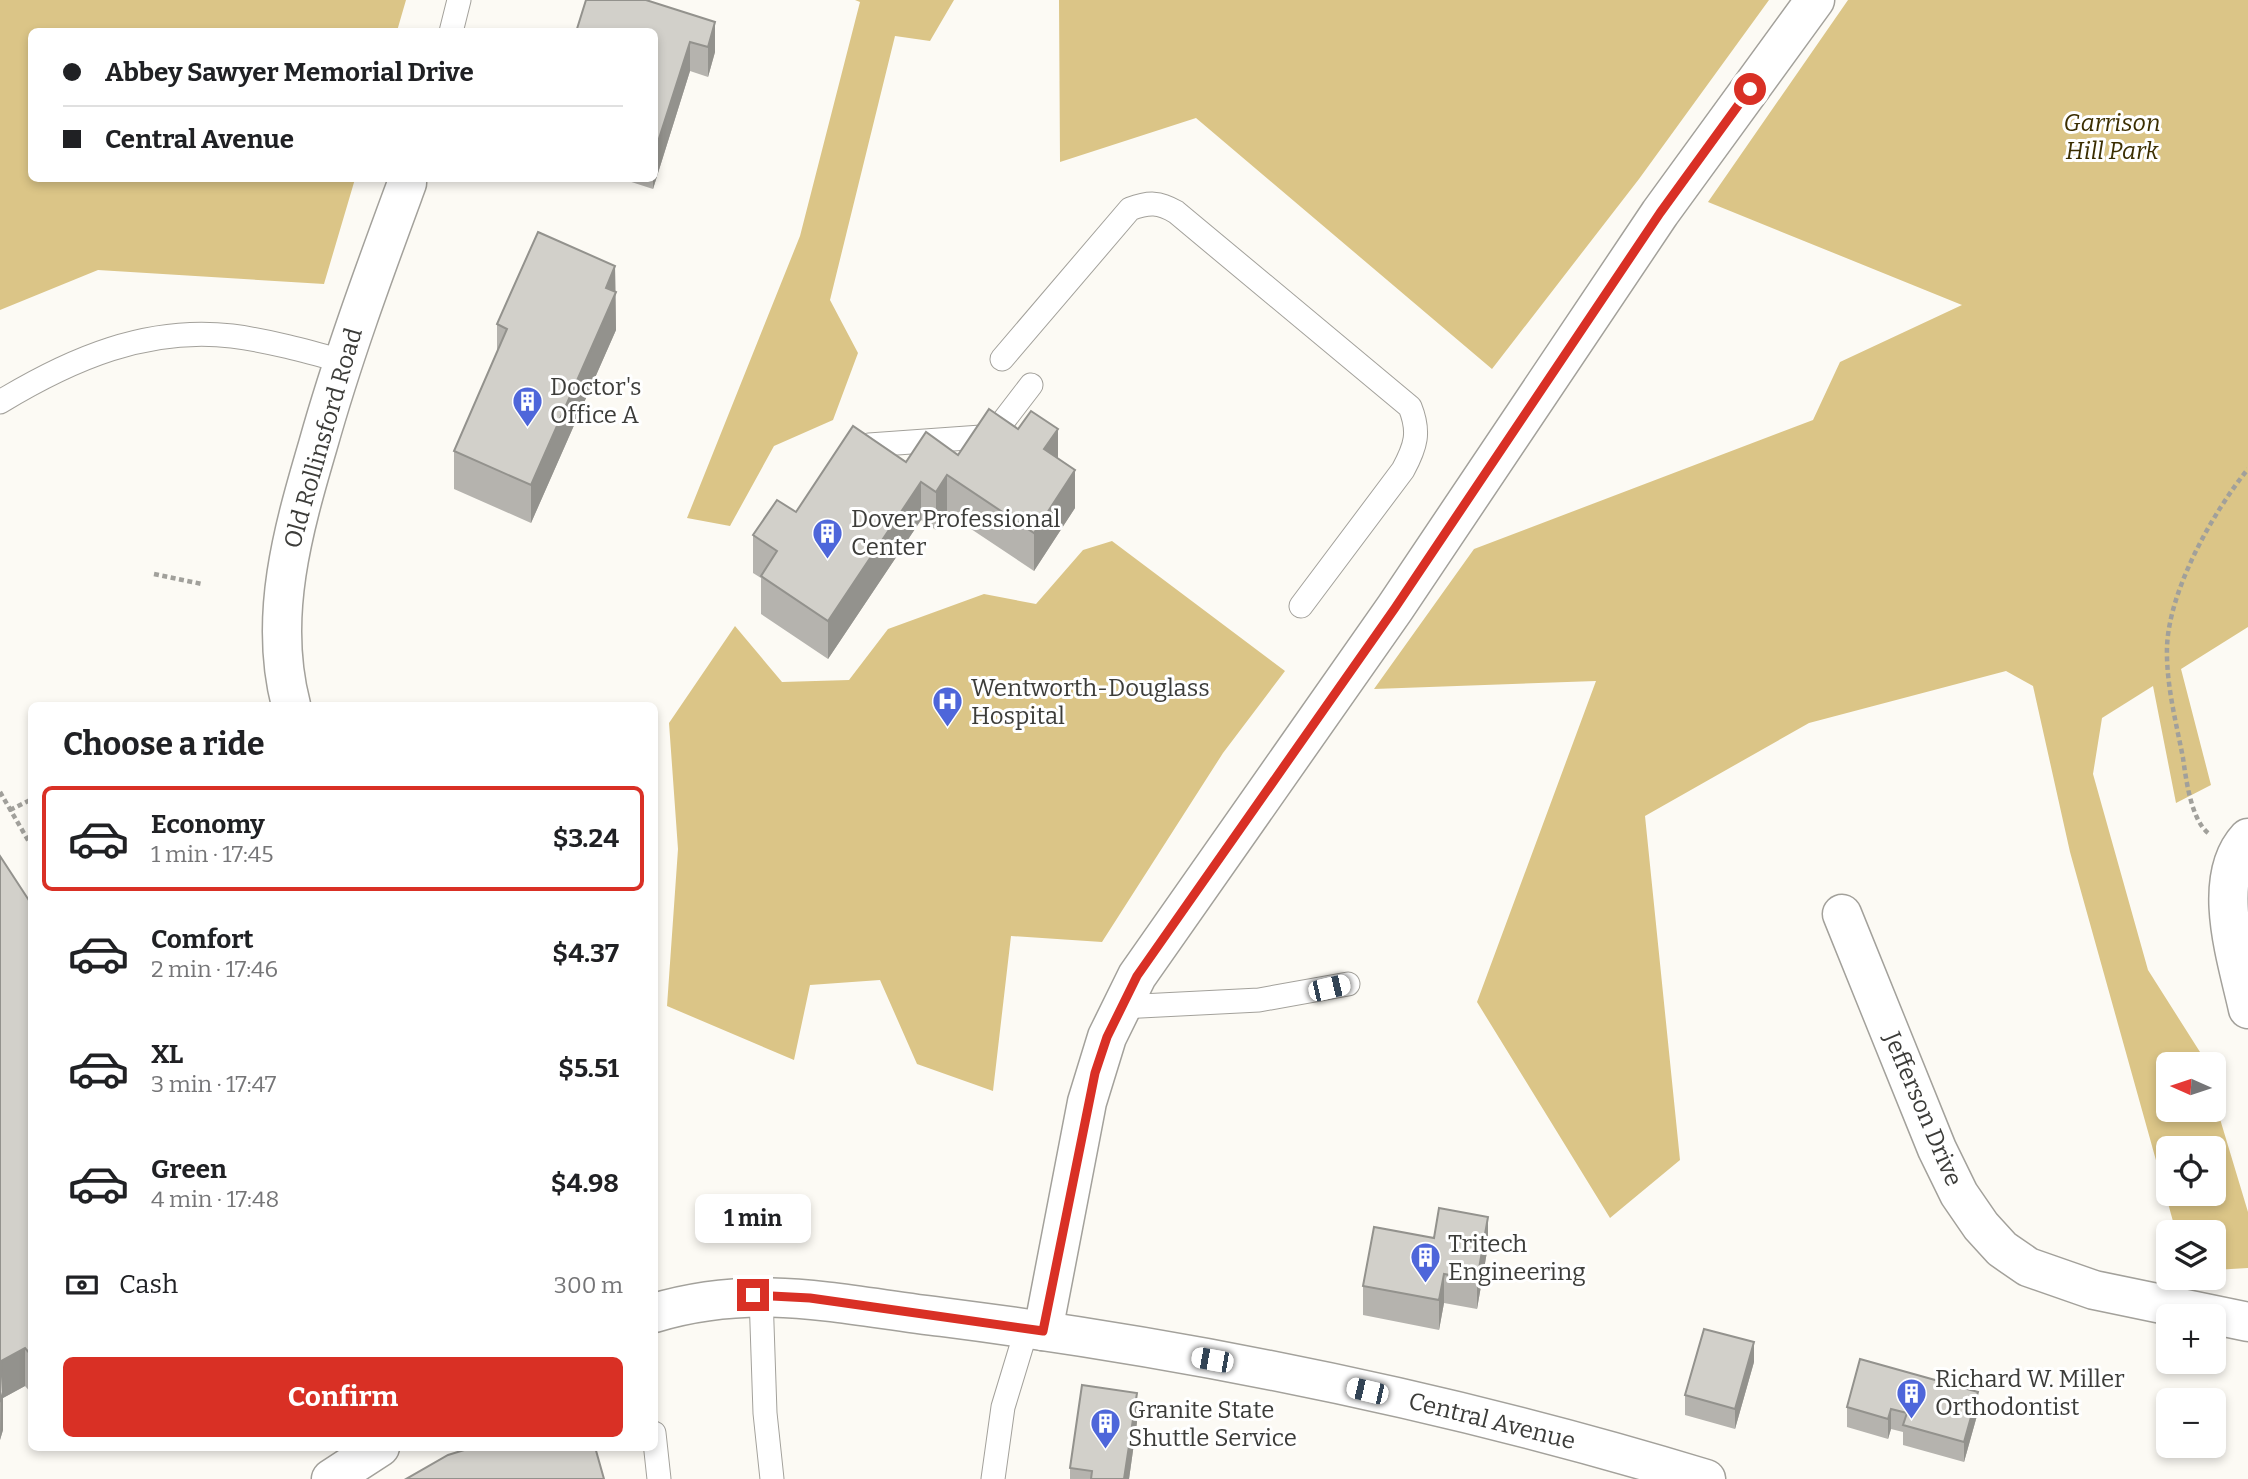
<!DOCTYPE html>
<html lang="en">
<head>
<meta charset="utf-8">
<style>
  body { margin:0; font-family:Bitter,serif; background:#f6f6f6; color:#202124; height:100vh; display:flex; flex-direction:column; font-size:26px; white-space:nowrap }
  * { box-sizing:border-box; margin:0 }
  p { font-size:23px; color:#757577 }
  .icon { flex:none; width:38px; height:38px; fill:none; stroke:currentColor; stroke-width:2; stroke-linecap:round; stroke-linejoin:round }
  .map { position:relative; flex:1; overflow:hidden }
  .details { position:absolute; left:28px; top:702px; width:630px; height:749px; display:flex; flex-direction:column; background:#fff; border-radius:10px; box-shadow:0 4px 10px #0003 }
  .details>* { flex:none }
  .hud { position:absolute; left:28px; top:28px; width:630px; height:154px; border-radius:10px; box-shadow:0 4px 10px #0003; display:grid; align-content:center; height:154px; padding:0 35px; background:#fff }
  .needle { width:46px; rotate:273deg }
  .buttons { position:absolute; left:2156px; top:1052px; display:grid; gap:14px }
  .buttons a { display:grid; place-items:center; width:70px; height:70px; border-radius:10px; background:#fff; box-shadow:0 4px 10px #0003; font-size:35px }
  .end { position:absolute; width:32px; height:32px; margin:-16px; border:9px solid #d93025; background:#fff; box-shadow:0 0 0 4px #fff }
  .from { border-radius:50% }
  .bubble { position:absolute; height:49px; border-radius:10px; background:#fff; box-shadow:0 4px 10px #0003; font-size:23px; font-weight:700; line-height:49px; text-align:center }
  .car { position:absolute; width:21px; height:42px; margin:-21px -10px; border-radius:9px; box-shadow:0 0 5px 2px #0007; background:linear-gradient(#fff 24%,#345 0 40%,#fff 0 76%,#345 0 86%,#fff 0) }
  .hud b { display:flex; align-items:center; gap:24px; height:66px; font-size:26px }
  .hud b+b { border-top:2px solid #e0e0e0 }
  .hud i { width:18px; height:18px; background:#202124 }
  ul { padding:0; list-style:none }
  li { display:flex; align-items:center; gap:21px; height:105px; margin:0 14px 10px; padding:0 21px; border:4px solid transparent; border-radius:10px }
  li div { flex:1 }
  li b { display:block; font-size:26px }
  li em { font-style:normal; font-weight:700 }
  li.on { border-color:#d93025 }
  li>.icon { width:63px; height:63px; stroke-width:1.5 }
  h2 { padding:0 35px; font-size:32px; line-height:84px }
  .pay { display:flex; align-items:center; gap:18px; height:77px; padding:0 35px; font-size:26px }
  .pay p { margin-inline-start:auto }
  .cta { display:flex; gap:14px; margin-top:auto; padding:14px 35px }
  .cta a { flex:1; height:80px; border-radius:10px; background:#d93025; color:#fff; font-size:28px; font-weight:700; line-height:80px; text-align:center }
  .map>svg:first-child { display:block }
</style>
</head>
<body>
<div class="map">
<svg width="2248" height="1479" viewBox="0 0 2248 1479">
  <rect width="100%" height="100%" fill="#fcfaf4"/>
  <path fill="#dbc587" fill-rule="evenodd" d="M0,0h406l-9,31 -365,1v146l323,1 -31,105 -226,-14 -98,40z
    M855,0h99l-24,41 -35,-5 -65,264 28,53 -25,67 -59,26 -44,80 -43,-8 113,-282 60,-234z
    M1059,0h710l-130,179 -147,190 -296,-251 -136,44z
    M1848,0h400v627l-67,42 30,116 -35,18 -23,-117 -51,32 -9,56 55,196 52,82 3,12h-35v46h46v-11l34,113v56l-34,2v-38h-38l-106,-380 -37,-166 -27,-15 -197,52 -164,93 35,344 -70,58 -133,-216 119,-321 -222,8 100,-140 339,-129 27,-58 122,-57 -254,-103zM2214,1148v46h-46v-46z
    M1112,541l173,130 -62,82 -121,189 -91,-6 -18,155 -76,-27 -37,-84 -70,5 -16,75 -127,-54 11,-157 -9,-126 66,-97 47,56 67,-2 39,-51 96,-35 52,10 47,-54z"/>
  <g fill="none" stroke-linecap="round" stroke-linejoin="round">
    <defs>
      <path id="service" d="M451,32l8,-32
        M1002,359l128,-150c19,-7 29,-7 46,3l234,195c10,25 6,39 -7,63l-102,136
        M0,402c71,-43 147,-76 232,-66 38,5 74,15 110,25
        M869,445l112,-8 17,-9 33,-43
        M1121,1007l138,-7 89,-16
        M761,1295l4,118 7,66
        M654,1433l5,46
        M993,1479l10,-72 24,-79"/>
      <path id="minor" d="M291,705c-23,-88 2,-175 27,-260 25,-89 57,-175 89,-262
        M2248,838c-38,41 -11,121 0,171
        M1842,914l95,235 22,45 22,32 21,23 26,18 66,23 154,32
        M1043,1331l44,-229 20,-65 30,-61 258,-368 265,-395 155,-213"/>
      <path id="primary" d="M654,1313c103,-31 186,-8 288,4 258,33 515,86 764,162
        M331,1479l49,-32"/>
    </defs>
    <use href="#service" stroke="#a3a19b" stroke-width="25"/>
    <use href="#minor" stroke="#a3a19b" stroke-width="41"/>
    <use href="#primary" stroke="#a3a19b" stroke-width="41"/>
    <path stroke="#a1a09b" stroke-width="4.5" stroke-dasharray="5 3.5" stroke-linecap="butt" d="M154,574l48,10
      M0,792l32,55
      M10,810l22,-11
      M2208,833c-17,-14 -22,-54 -25,-75 -7,-36 -17,-74 -16,-111 2,-57 46,-135 81,-178"/>
    <use href="#service" stroke="#fff" stroke-width="23"/>
    <use href="#minor" stroke="#fff" stroke-width="38"/>
    <use href="#primary" stroke="#fff" stroke-width="38"/>
  </g>
  <path fill="#b5b3ae" d="M715,22v30l-7,25 -18,-6 -37,118 -34,-11h35v-146z
    M615,266l1,64 -85,193 -77,-34v-38l43,-99v-28z
    M1018,429l40,29 17,50 -41,63 -87,-58 -11,17 -15,-10 -93,139 -67,-45v-36l-8,-5v-38l43,-23 110,-50 52,-7z
    M0,856l32,49v489l-7,-8 -22,12v32l-3,10z
    M1434,1238l54,8 -11,63 -33,-6 -5,27 -76,-15v-29z
    M1754,1362l-19,67 -50,-14v-20z
    M1847,1407l131,5 -14,50 -61,-17v-13l-12,-3 -3,10 -41,-12z
    M1137,1422l-8,57h-59v-11z"/>
  <path fill="#93928d" d="M715,22v30l-7,25v-30z
    M690,42v29l-37,118v-11h1v-24z
    M615,266l1,64 -85,193v-38l75,-197z
    M1058,429v38l-14,-18z
    M1075,470v38l-41,63v-38z
    M947,475v38l-11,17v-38z
    M921,482v38l-93,139v-38z
    M1488,1217v29l-11,63v-29z
    M1444,1274v29l-5,27v-30z
    M1754,1342v20l-19,67v-20z
    M25,1348v38l-22,12v32l-3,10 1,-79z
    M1978,1392v20l-14,50v-20z
    M1137,1393v29l-8,57h-5z
    M1891,1409v20l-3,10v-20z"/>
  <path fill="#d2d0ca" stroke="#93928d" stroke-width="2" d="M586,0h60l69,22 -7,25 -18,-5 -36,112v-122h-78z
    M538,232l77,34 -9,22 10,4 -85,193 -77,-34 53,-122 -10,-5z
    M989,409l29,20 13,-18 27,18 -14,20 31,21 -41,63 -87,-58 -11,17 -15,-10 -93,139 -67,-45 16,-25 -24,-16 24,-35 19,12 57,-86 53,36 20,-30 32,23z
    M0,856l32,49v451l-7,-8 -24,13 2,31 -3,10z
    M1439,1208l49,9 -11,63 -33,-6 -5,26 -76,-14 11,-59 60,11z
    M1704,1329l50,13 -19,67 -50,-14z
    M1860,1359l118,33 -14,50 -61,-17 4,-12 -16,-4 -3,10 -41,-12z
    M1082,1385l55,8 -13,86h-33l1,-8 -22,-3z
    M474,1447h121l9,32h-198l42,-24z"/>
  <g fill="none" stroke-linecap="round" stroke-linejoin="round">
    <path stroke="#d93025" stroke-width="9" d="M753,1295l57,3 233,33 52,-258 12,-36 30,-61 258,-368 265,-395 90,-124"/>
  </g>
  <defs>
    <symbol id="building-pin" viewBox="-11 -11 22 30"><path d="M0 17L-7.5 6A9.5 9.5 0 1 1 7.5 6Z" fill="#4e66da" stroke="#fff"/><path d="M-4-6H4V6H1V3H-1V6H-4ZM-2.5-4.3h1.7v1.8h-1.7ZM.8-4.3h1.7v1.8H.8ZM-2.5-1h1.7V.8h-1.7ZM.8-1h1.7V.8H.8Z" fill="#fff"/></symbol>
    <symbol id="hospital-pin" viewBox="-11 -11 22 30"><path d="M0 17L-7.5 6A9.5 9.5 0 1 1 7.5 6Z" fill="#4e66da" stroke="#fff"/><path d="M-5-5h3v3.5h4V-5h3V5h-3V1.5h-4V5h-3Z" fill="#fff"/></symbol>
  </defs>
  <g fill-rule="evenodd">
    <use href="#building-pin" x="510" y="384" width="35" height="47"/>
    <use href="#building-pin" x="810" y="516" width="35" height="47"/>
    <use href="#hospital-pin" x="930" y="684" width="35" height="47"/>
    <use href="#building-pin" x="1408" y="1240" width="35" height="47"/>
    <use href="#building-pin" x="1894" y="1376" width="35" height="47"/>
    <use href="#building-pin" x="1088" y="1406" width="35" height="47"/>
  </g>
  <g text-anchor="middle" stroke-width="6" stroke-linejoin="round" paint-order="stroke">
    <g font-size="24" font-style="italic" fill="#3b2e01" stroke="#fff">
      <text x="2112" y="131">Garrison<tspan x="2112" dy="28">Hill Park</tspan></text>
    </g>
    <g font-size="24" fill="#3c3c39" stroke="#fff" text-anchor="start">
      <text x="550" y="395">Doctor's<tspan x="550" dy="28">Office A</tspan></text>
      <text x="851" y="527">Dover Professional<tspan x="851" dy="28">Center</tspan></text>
      <text x="971" y="696">Wentworth-Douglass<tspan x="971" dy="28">Hospital</tspan></text>
      <text x="1448" y="1252">Tritech<tspan x="1448" dy="28">Engineering</tspan></text>
      <text x="1935" y="1387">Richard W. Miller<tspan x="1935" dy="28">Orthodontist</tspan></text>
      <text x="1128" y="1418">Granite State<tspan x="1128" dy="28">Shuttle Service</tspan></text>
    </g>
    <g font-size="24" fill="#3c3c39" stroke="#fff">
      <text transform="translate(323 438) rotate(-74)" y="8">Old Rollinsford Road</text>
      <text transform="translate(1923 1109) rotate(67)" y="8">Jefferson Drive</text>
      <text transform="translate(1492 1421) rotate(14)" y="8">Central Avenue</text>
    </g>
  </g>
</svg>
<div class="buttons">
<a><svg class="needle" viewBox="-14 -14 28 28"><path d="M0-13l5 13h-10z" fill="#e53935"/><path d="M0 13l5-13h-10z" fill="#757577"/></svg></a>
<a><svg class="icon" aria-label="locate" viewBox="0 0 24 24"><circle cx="12" cy="12" r="6"/><path d="M12 2v4M12 18v4M2 12h4M18 12h4"/></svg></a>
<a><svg class="icon" aria-label="layers" viewBox="0 0 24 24"><path d="M12 4l9 5-9 5-9-5zM3 14l9 5 9-5"/></svg></a>
<a>+</a>
<a>−</a>
</div>
<i class="end from" style="left:1750px;top:89px"></i>
<i class="end" style="left:753px;top:1295px"></i>
<div class="bubble" style="left:695px;top:1194px;width:116px">1 min</div>
<i class="car" style="left:1329px;top:988px;rotate:77deg"></i>
<i class="car" style="left:1212px;top:1360px;rotate:280deg"></i>
<i class="car" style="left:1367px;top:1391px;rotate:283deg"></i>
<div class="hud">
<b><i class="from"></i>Abbey Sawyer Memorial Drive</b>
<b><i></i>Central Avenue</b>
</div>
<section class="details">
<h2>Choose a ride</h2>
<ul>
<li class="on"><svg class="icon" aria-label="car" viewBox="0 0 24 24"><path d="M5 17H2v-5l4-1 3-4h7l3 4 3 1v5h-3M9 17h6M6 11h13"/><circle cx="7" cy="17" r="2"/><circle cx="17" cy="17" r="2"/></svg><div><b>Economy</b><p>1 min · 17:45</p></div><em>$3.24</em></li>
<li><svg class="icon" aria-label="car" viewBox="0 0 24 24"><path d="M5 17H2v-5l4-1 3-4h7l3 4 3 1v5h-3M9 17h6M6 11h13"/><circle cx="7" cy="17" r="2"/><circle cx="17" cy="17" r="2"/></svg><div><b>Comfort</b><p>2 min · 17:46</p></div><em>$4.37</em></li>
<li><svg class="icon" aria-label="car" viewBox="0 0 24 24"><path d="M5 17H2v-5l4-1 3-4h7l3 4 3 1v5h-3M9 17h6M6 11h13"/><circle cx="7" cy="17" r="2"/><circle cx="17" cy="17" r="2"/></svg><div><b>XL</b><p>3 min · 17:47</p></div><em>$5.51</em></li>
<li><svg class="icon" aria-label="car" viewBox="0 0 24 24"><path d="M5 17H2v-5l4-1 3-4h7l3 4 3 1v5h-3M9 17h6M6 11h13"/><circle cx="7" cy="17" r="2"/><circle cx="17" cy="17" r="2"/></svg><div><b>Green</b><p>4 min · 17:48</p></div><em>$4.98</em></li>
</ul>
<div class="pay"><svg class="icon" aria-label="cash" viewBox="0 0 24 24"><path d="M3 7h18v10H3z"/><circle cx="12" cy="12" r="2"/></svg>Cash<p>300 m</p></div>
<div class="cta"><a>Confirm</a></div>
</section>
</div>
</body>
</html>
